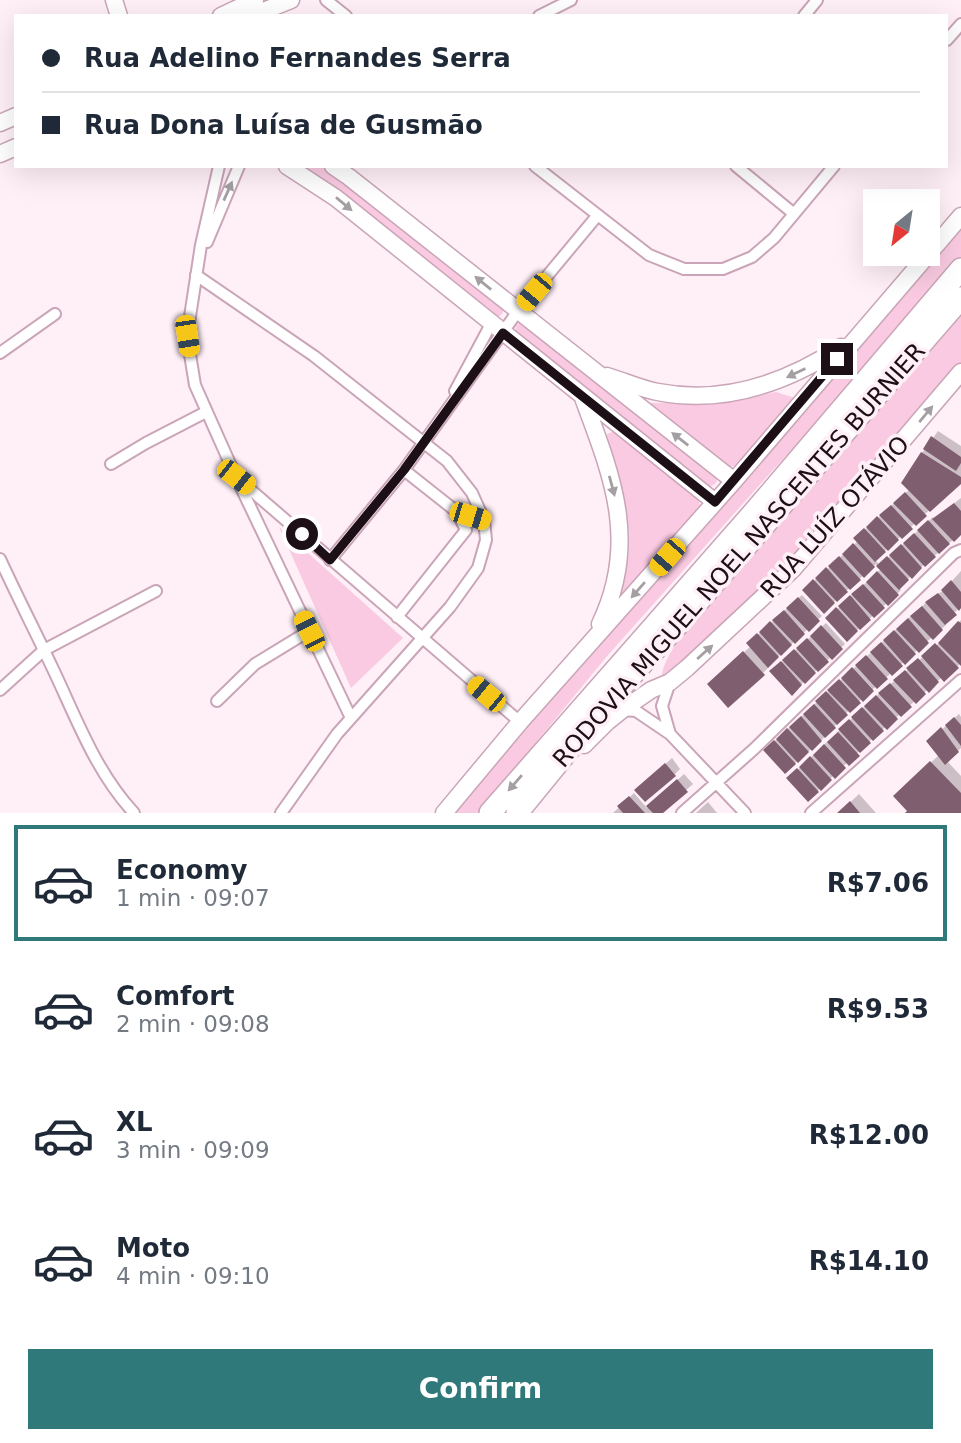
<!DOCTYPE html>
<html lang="en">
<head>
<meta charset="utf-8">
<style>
  body { margin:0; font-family:"DejaVu Sans",sans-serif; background:#f2f2f3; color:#1f2937; height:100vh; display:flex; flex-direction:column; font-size:26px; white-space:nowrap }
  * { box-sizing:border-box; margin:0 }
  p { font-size:23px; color:#747a83 }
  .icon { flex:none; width:38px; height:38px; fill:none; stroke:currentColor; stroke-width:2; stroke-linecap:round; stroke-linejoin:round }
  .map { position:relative; height:813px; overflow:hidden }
  .drawer { display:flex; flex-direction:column; background:#fff; flex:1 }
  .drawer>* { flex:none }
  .banner { position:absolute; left:14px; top:14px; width:934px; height:154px; border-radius:0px; box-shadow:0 7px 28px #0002; display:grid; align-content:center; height:154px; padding:0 28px; background:#fff }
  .needle { width:46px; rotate:210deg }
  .fabs { position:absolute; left:863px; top:189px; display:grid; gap:14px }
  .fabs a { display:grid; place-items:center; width:77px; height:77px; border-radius:0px; background:#fff; box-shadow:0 7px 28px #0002; font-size:35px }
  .end { position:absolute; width:32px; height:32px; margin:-16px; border:9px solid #1c0f16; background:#fff; box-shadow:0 0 0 4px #fff }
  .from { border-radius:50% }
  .car { position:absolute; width:21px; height:42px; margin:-21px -10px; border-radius:9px; box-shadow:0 0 5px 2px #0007; background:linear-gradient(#f5c518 24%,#345 0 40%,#f5c518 0 76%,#345 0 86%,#f5c518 0) }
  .banner b { display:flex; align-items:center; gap:24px; height:66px; font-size:26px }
  .banner b+b { border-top:2px solid #e0e1e3 }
  .banner i { width:18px; height:18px; background:#1f2937 }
  ul { padding:12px 0 0; list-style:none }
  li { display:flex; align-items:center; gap:21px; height:116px; margin:0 14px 10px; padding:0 14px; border:4px solid transparent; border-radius:0px }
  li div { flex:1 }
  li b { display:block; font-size:26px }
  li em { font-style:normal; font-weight:800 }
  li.on { border-color:#2f797a }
  li>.icon { width:63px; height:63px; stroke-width:1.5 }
  .button { display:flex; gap:14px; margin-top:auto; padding:14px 28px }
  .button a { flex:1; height:80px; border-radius:0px; background:#2f797a; color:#fff; font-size:28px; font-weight:800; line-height:80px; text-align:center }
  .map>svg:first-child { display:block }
</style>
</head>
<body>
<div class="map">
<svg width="961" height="813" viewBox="0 0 961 813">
  <rect width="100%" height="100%" fill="#ffeff7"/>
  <path fill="#f9cae1" d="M298,166h24l18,11 165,129 -3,8 -6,5z
    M961,227v32l-117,135 -72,77 -164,184 -130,158h-26l368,-426 74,-79z
    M961,313v51l-169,197 -122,114h-8c5,-34 69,-95 94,-123l3,-11 156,-182 13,-6z
    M522,320l196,156 -2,7 -6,4 -196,-151 2,-10z
    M776,392l19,6 -58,67 -13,4 -82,-66 89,-1z
    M612,432l8,2 74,55 6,16 -92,114c22,-52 28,-76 13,-132 -5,-18 -13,-34 -14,-53z
    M279,527l124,111 -52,50z"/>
  <path fill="#0003" d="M938,431l23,15v35l-86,79 5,5 53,-48 1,2 27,-21v35l-50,43 -12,12 2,2 -4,4 -50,45 -20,-21 54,-49 -5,-5 -52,47 -20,-21 54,-49 1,-6 51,-46 12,-36z
    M961,571v35l-16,17 1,2 -97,85 -23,26 -41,36 -20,-22 79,-73 87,-79 12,-7z
    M802,595l20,21 -54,50 1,1 -6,6 -48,5 36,-32 1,-6z
    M961,620v43l-17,16 -2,-2 -69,61 -65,62 -19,-22 78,-74 76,-64z
    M826,623l19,21 -53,49 -20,-22z
    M959,714l2,3v31l-14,13 14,15v37h-54l2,-2 -14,-15 44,-41 -10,-14z
    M672,758l8,11 -6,6 -31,9z
    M684,774l9,10 -33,29h-47l21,-20 13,15z
    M859,794l17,19h-37z
    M708,802l9,11h-21l2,-2z"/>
  <path fill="#7f5e6f" d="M931,436l30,21v6l-5,8 -33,-22z
    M921,452l40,25v7l-31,28 -29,-29z
    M905,492l22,24 -11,10 -23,-23z
    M954,503l7,8v24l-7,7 -22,-23z
    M891,505l22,24 -11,10 -23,-24z
    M877,516l22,24 -11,11 -22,-24z
    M928,520l22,24 -11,10 -22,-24z
    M864,528l22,24 -11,10 -22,-24z
    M914,533l22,24 -11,10 -22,-24z
    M853,543l22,24 -11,11 -22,-24z
    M901,544l21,24 -10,11 -23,-24z
    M839,556l22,24 -11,10 -22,-24z
    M887,556l22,24 -10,10 -23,-24z
    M826,567l22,25 -11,10 -22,-24z
    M877,571l22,24 -11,11 -22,-24z
    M813,579l22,24 -11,11 -22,-24z
    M951,580l10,12v16l-2,3 -18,-21z
    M863,584l22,24 -11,10 -23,-24z
    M938,593l19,22 -12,10 -20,-23z
    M850,595l21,25 -11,10 -22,-24z
    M798,597l22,24 -11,11 -23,-24z
    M922,606l21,24 -10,10 -23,-24z
    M836,607l22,24 -11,11 -22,-24z
    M784,610l21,24 -10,10 -23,-24z
    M908,618l21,25 -10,10 -23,-24z
    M770,621l22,24 -11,11 -22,-24z
    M958,621l3,2v43l-23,-23z
    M821,625l22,24 -11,11 -22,-24z
    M894,630l22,24 -11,11 -22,-25z
    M757,633l22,24 -11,11 -22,-25z
    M807,638l22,24 -11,10 -22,-24z
    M881,642l22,24 -11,10 -22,-24z
    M935,643l24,25 -15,14 -23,-26z
    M794,649l22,24 -11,11 -23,-24z
    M743,651l22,24 -37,33 -21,-24z
    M866,655l22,24 -11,10 -22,-24z
    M918,658l21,24 -10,11 -23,-25z
    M781,661l21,24 -10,11 -23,-25z
    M852,667l22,24 -11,11 -22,-24z
    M905,670l21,24 -10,10 -23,-24z
    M839,679l22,24 -11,10 -23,-23z
    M890,683l22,24 -11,10 -23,-24z
    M826,691l22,24 -11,10 -22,-24z
    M876,695l22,24 -11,11 -23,-24z
    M814,704l22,24 -11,10 -22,-24z
    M862,707l22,24 -11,10 -22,-24z
    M801,716l21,25 -10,10 -23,-24z
    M954,717l7,8v21l-16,-21z
    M849,719l22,24 -11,10 -22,-24z
    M941,727l18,25 -14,13 -19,-24z
    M787,728l22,24 -11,11 -22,-24z
    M838,732l22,24 -11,10 -22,-24z
    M774,740l22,24 -11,10 -22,-24z
    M824,744l22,24 -11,11 -22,-24z
    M810,756l22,24 -11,11 -22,-24z
    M930,761l31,32v20h-56l2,-2 -14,-15z
    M665,763l11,13 -31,26 -11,-12z
    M797,768l22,24 -11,10 -22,-24z
    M677,779l11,13 -25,21h-10l-7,-7z
    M629,796l16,17h-22l-6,-7z
    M850,801l10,12h-23z"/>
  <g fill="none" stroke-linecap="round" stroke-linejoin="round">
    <defs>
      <path id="street" d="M326,0l20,16
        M539,16l32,-16
        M804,16l13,-16
        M947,40l14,-16
        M219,166l-18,79 -14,91 8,49 41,92 115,241
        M535,166l114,89 35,14h39l29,-12 22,-19 60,-72
        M736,166l57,47
        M207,242l32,-76
        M196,275l118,81 133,105 25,32 12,27 2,20 -8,28 -28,39 -113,127 -56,79
        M0,353l55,-39
        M455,391l36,-67
        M111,464l35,-21 60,-31
        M238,479l282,243
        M457,512l27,8
        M0,559c17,37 35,72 52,108 24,50 43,104 82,146
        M330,560l74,-90 114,-159 79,-95
        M397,617l69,-87 -9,-18 -53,-42
        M0,690l44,-40 112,-59
        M217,701l38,-37 54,-33
        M622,710l14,1 34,23 75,79
        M670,734l-8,-28 8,-24
        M682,813l72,-64 200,-196 7,-3
        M811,813l150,-133"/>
      <path id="secondary" d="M114,0l5,16
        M221,16l34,-16
        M251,16l40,-16
        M0,123l16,-7
        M0,154l16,-7
        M287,166l49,32 379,304
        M333,166l16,11 385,304
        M607,376c17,5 34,13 51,16 67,13 128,-9 183,-45
        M583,398c30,80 56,145 17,226
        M584,745l23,-23 15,-12 29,-20 19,-8 17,-14 106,-99 168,-197
        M444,813l76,-91 214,-241 227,-265"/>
      <path id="highway" d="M490,813l265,-302 206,-242
        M517,813l93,-114 72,-79 279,-322"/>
    </defs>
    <use href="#street" stroke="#c9a5b7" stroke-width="14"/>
    <use href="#secondary" stroke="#c9a5b7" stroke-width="19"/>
    <use href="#highway" stroke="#c9a5b7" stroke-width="24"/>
    <use href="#street" stroke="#fff" stroke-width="10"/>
    <use href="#secondary" stroke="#fff" stroke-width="16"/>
    <use href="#highway" stroke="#fff" stroke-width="21"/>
  </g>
  <defs><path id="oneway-solid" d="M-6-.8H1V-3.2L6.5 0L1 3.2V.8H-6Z" transform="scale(1.75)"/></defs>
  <g fill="#a49fa2">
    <use href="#oneway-solid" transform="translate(228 191) rotate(-66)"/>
    <use href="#oneway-solid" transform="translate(344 204) rotate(40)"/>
    <use href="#oneway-solid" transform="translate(483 283) rotate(-141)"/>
    <use href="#oneway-solid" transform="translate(796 373) rotate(154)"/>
    <use href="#oneway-solid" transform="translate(926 414) rotate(-50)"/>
    <use href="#oneway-solid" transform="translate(680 439) rotate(-142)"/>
    <use href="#oneway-solid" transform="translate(612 486) rotate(75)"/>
    <use href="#oneway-solid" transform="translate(638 590) rotate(131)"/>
    <use href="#oneway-solid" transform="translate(705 652) rotate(-42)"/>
    <use href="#oneway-solid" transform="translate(515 783) rotate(131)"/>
  </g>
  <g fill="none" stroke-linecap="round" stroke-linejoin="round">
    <path stroke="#1c0f16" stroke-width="9" d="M302,534l28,26 74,-90 99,-137 212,169 122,-143"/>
  </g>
  <g text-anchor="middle" stroke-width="7" stroke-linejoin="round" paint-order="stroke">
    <g font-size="24" fill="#1c0f16" stroke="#ffeff7">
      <text transform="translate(835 517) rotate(-48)" y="8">RUA LUÍZ OTÁVIO</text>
      <text transform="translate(739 555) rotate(-49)" y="8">RODOVIA MIGUEL NOEL NASCENTES BURNIER</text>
    </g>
  </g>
</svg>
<div class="fabs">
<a><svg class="needle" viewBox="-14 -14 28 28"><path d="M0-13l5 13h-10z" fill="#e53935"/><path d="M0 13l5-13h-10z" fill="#747a83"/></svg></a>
</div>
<i class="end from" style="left:302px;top:534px"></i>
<i class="end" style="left:837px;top:359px"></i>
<i class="car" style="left:534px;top:292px;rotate:220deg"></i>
<i class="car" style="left:187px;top:336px;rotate:171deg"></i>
<i class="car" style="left:236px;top:477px;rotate:128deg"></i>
<i class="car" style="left:470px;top:516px;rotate:107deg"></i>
<i class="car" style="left:667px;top:557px;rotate:221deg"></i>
<i class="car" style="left:309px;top:631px;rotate:334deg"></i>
<i class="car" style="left:486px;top:694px;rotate:310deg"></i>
<div class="banner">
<b><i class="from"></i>Rua Adelino Fernandes Serra</b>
<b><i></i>Rua Dona Luísa de Gusmão</b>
</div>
</div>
<section class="drawer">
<ul>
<li class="on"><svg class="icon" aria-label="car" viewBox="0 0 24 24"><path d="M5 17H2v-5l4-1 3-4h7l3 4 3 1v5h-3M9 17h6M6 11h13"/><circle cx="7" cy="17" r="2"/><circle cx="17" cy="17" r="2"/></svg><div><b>Economy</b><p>1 min · 09:07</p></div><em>R$7.06</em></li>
<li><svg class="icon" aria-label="car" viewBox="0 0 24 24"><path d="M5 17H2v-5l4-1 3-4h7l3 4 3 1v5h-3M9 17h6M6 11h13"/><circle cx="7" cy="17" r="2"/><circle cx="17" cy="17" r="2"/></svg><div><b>Comfort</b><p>2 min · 09:08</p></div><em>R$9.53</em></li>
<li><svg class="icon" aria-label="car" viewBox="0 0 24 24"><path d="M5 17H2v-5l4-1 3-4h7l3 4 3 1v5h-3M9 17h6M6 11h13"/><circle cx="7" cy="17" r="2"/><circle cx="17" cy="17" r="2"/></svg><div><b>XL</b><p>3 min · 09:09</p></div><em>R$12.00</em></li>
<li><svg class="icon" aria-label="car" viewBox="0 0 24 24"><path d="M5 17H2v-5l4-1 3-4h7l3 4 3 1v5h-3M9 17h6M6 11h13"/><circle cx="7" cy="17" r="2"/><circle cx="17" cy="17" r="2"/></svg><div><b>Moto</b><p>4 min · 09:10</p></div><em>R$14.10</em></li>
</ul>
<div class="button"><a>Confirm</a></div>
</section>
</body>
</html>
